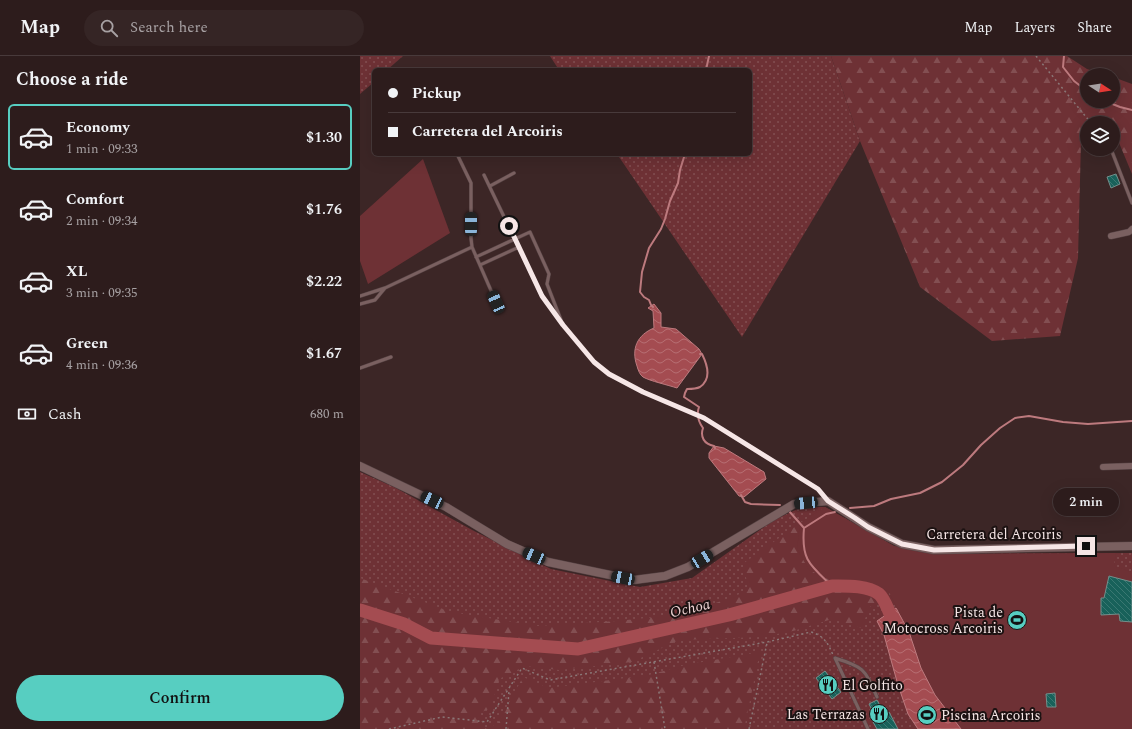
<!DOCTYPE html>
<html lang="en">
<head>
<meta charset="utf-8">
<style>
  body { margin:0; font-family:Spectral,serif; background:#352525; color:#f1f3f6; height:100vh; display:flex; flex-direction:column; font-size:15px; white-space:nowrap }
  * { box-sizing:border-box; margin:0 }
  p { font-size:13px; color:#a7a1a3 }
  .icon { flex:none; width:22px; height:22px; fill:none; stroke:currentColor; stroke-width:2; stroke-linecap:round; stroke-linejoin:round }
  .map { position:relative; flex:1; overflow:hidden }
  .panel { display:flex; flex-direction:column; background:#2d1c1c; width:360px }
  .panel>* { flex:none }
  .banner { position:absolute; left:12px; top:12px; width:380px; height:88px; border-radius:6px; box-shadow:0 4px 16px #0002,0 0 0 1px #483a3b; display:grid; align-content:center; height:88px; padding:0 16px; background:#2d1c1c }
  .needle { width:26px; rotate:102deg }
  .controls { position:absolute; left:720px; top:12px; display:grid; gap:8px }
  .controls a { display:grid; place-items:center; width:40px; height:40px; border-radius:50%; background:#2d1c1c; box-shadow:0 4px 16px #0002,0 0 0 1px #483a3b; font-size:20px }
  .end { position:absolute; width:18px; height:18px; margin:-9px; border:5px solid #f6e6e6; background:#111; box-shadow:0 0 0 2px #111 }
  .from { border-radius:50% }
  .bubble { position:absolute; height:28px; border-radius:14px; background:#2d1c1c; box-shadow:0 4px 16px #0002,0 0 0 1px #483a3b; font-size:13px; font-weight:600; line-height:28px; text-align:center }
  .car { position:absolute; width:12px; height:24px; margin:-12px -6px; border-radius:5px; box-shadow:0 0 3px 1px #0007; background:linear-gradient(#222 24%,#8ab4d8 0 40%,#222 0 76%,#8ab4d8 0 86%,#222 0) }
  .banner b { display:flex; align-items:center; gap:14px; height:38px; font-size:15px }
  .banner b+b { border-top:1px solid #483a3b }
  .banner i { width:10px; height:10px; background:#f1f3f6 }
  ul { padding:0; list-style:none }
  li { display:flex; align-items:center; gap:12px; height:66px; margin:0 8px 6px; padding:0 8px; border:2px solid transparent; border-radius:6px }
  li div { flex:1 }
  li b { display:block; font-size:15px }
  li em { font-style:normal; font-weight:600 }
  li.selected { border-color:#57cec1 }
  li>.icon { width:36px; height:36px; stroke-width:1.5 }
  h2 { padding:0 16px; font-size:18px; line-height:48px }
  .pay { display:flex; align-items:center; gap:10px; height:44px; padding:0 16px; font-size:15px }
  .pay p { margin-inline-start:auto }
  .button { display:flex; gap:8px; margin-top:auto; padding:8px 16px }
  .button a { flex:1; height:46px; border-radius:24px; background:#57cec1; color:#111; font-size:16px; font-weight:600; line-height:46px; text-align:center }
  header { display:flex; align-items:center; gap:24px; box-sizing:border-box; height:56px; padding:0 20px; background:#2d1c1c; border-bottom:1px solid #483a3b }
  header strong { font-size:19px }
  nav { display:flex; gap:22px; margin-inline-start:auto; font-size:14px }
  .search { width:280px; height:36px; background:#352525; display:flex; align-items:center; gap:10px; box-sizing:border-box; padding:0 14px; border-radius:22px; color:#a7a1a3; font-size:15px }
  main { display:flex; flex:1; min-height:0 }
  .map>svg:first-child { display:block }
</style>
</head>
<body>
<header>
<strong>Map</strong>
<div class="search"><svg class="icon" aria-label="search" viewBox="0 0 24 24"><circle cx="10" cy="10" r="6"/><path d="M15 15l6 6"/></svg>Search here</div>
<nav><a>Map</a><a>Layers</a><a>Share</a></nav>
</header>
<main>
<section class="panel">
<h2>Choose a ride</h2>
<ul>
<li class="selected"><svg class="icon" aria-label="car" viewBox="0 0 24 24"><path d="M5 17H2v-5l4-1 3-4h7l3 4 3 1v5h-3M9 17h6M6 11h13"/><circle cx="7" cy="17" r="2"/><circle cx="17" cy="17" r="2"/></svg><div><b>Economy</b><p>1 min · 09:33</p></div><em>$1.30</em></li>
<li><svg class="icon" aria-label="car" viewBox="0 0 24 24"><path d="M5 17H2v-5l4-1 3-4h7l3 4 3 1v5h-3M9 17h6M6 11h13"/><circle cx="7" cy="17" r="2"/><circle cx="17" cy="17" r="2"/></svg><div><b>Comfort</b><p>2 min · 09:34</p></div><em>$1.76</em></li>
<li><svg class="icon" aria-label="car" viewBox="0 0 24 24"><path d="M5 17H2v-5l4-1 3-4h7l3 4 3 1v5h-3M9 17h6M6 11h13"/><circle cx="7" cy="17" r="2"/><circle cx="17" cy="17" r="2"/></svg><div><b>XL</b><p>3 min · 09:35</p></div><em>$2.22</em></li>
<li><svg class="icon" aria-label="car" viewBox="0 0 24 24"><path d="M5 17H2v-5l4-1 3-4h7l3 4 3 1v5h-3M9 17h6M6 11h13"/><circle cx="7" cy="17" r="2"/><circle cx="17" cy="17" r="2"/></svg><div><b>Green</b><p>4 min · 09:36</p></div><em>$1.67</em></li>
</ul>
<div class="pay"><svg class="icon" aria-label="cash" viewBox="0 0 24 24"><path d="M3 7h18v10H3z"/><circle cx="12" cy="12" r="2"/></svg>Cash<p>680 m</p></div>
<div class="button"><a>Confirm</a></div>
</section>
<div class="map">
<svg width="772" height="673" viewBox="0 0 772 673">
  <defs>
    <pattern id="green-dots" width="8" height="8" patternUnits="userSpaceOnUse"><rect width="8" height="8" fill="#6e3135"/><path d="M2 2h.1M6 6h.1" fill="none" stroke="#834f52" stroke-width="1.8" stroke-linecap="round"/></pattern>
    <pattern id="forest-firs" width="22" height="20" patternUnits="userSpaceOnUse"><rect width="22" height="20" fill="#6e3135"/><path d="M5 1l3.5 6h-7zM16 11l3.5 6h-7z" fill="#834f52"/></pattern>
    <pattern id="water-waves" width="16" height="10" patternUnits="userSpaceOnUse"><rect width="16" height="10" fill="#a44c51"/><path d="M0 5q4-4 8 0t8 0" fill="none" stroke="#b66e72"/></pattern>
    <pattern id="building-back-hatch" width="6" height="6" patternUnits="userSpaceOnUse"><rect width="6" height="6" fill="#18615a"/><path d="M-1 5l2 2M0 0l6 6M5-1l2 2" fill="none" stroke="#3a7872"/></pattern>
  </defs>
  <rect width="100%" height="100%" fill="#3c2626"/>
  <path fill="url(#green-dots)" d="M0,0h43l-16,14h-13v12l-14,12z
    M190,0h281l29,85 -118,196 -125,-183h133v-84h-191z
    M0,416l34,15 80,44 77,38 89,18 52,-9 82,-58 28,-13h23l69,39 41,8 197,-1v176h-772z"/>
  <path fill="url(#forest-firs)" d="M471,0h236l20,13 19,6h-19v26h26v-24l19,7v90l-17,-41h-2v-10h-26v16l-6,2 -3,117 -18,78 -68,5 -72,-54 -60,-146z
    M440,467l25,3 64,66 -19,15 -9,21 -29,-9 -39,12 -33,6 -81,3 -47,22 -73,8 -34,-4 -26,13 -8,29 -14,6 9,15 12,-6 25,-46 26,11 100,-13 36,-10 75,-13 -16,77h-384v-151l91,34 86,14 80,-5 69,-7 62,-23 -4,-28z"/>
  <path fill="#6e3135" d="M63,103l27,74 -82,51 -8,-23v-45z
    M465,451l69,39 41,8 181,-1 -2,12 2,2 16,5v157h-171l-26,-34 -14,-27 -12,-36 -20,-40 -25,-10 -32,-1 -23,-11 -12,-21 3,-26z"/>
  <path fill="url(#water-waves)" stroke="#bd7a7e" d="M294,248l7,9v14l15,2 23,20 3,5 -25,34c-9,-3 -27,-7 -34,-11 -3,-2 -5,-7 -6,-11 -6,-17 0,-31 17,-38l-1,-17 -5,-3z
    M354,390l10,2 40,24 2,7 -22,18 -5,-1 -30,-38v-5z
    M536,552l13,24 12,36 14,27 26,34h-43l-10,-15 -10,-29 -14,-50 -7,-14z"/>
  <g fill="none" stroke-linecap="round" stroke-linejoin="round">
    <path stroke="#bd7a7e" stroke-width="2" d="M704,0l-1,11 11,14 13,10
      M346,14l3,-14
      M745,45l15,6 12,3
      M293,251l-2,-2 -2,-5 -5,-3 -4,-5 2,-20 7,-24 12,-19 4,-10 5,-18 8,-18 2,-13 5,-16
      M340,298h2c5,10 10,25 -2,33 -4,2 -9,2 -13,2l-2,4 -1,4 15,10c-3,8 -1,14 4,21 -3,9 1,16 11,18l1,2
      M381,439l4,7 6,2 29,1
      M490,452l24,-2 17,-7 29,-6 22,-11 21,-17 18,-20 19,-17 15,-10 14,-2 34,6 25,2 44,-3
      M429,455l15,17
      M472,530c-22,-21 -31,-26 -28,-58l22,-14 9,-2"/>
    <path stroke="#a44c51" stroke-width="13" d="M0,554l44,14 27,14 147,11 151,-34 103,-29c14,0 35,-1 47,8 6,5 14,27 16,34"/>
  </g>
  <path fill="url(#building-back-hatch)" stroke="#72908c" d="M756,118l4,10 -9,4 -4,-11z
    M749,520l23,6v40l-12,-1 -1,-7 -18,1v-17h3z
    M465,615l16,21 -9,7 -16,-21z
    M695,637l1,14h-9l-1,-13z
    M517,644l8,15 4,-3 9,17h-21l-4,-7 4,-2 -8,-16z"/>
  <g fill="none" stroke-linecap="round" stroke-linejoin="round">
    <defs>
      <path id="lane" d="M751,93l21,54
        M97,98l14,29v55l1,9 24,55
        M124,119l58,121 21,29 31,37 15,13 34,17 61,26 114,71 9,11
        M130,130l24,-13
        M116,201l54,-25 19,42 -2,10 14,36
        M120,209l39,-18
        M25,232l87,-41
        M0,240l25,-8 -10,12 -15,4
        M0,312l31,-11
        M508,673l-33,-71c30,10 29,10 42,39"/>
      <path id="street" d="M751,180l18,-4 3,-3
        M743,411l29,-1"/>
      <path id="secondary" d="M0,410l86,41 61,37 41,18 86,18 31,-4 23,-9 106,-63 34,-3 40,26 34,17 32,6 198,-4"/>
    </defs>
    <use href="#lane" stroke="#554243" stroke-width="4"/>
    <use href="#street" stroke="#554243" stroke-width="7"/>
    <use href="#secondary" stroke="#554243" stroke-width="9"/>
    <path stroke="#8a7777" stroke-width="1.5" stroke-dasharray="2 3" stroke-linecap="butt" d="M676,0l55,67
      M294,606l11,67
      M29,673l53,-12 45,5 35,-54 28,12 217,-38 44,-10c13,4 17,11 22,23
      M146,673l3,-38
      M389,673l18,-86"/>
    <use href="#lane" stroke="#7a6060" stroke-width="3"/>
    <use href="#street" stroke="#7a6060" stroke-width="6"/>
    <use href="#secondary" stroke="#7a6060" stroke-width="8"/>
  </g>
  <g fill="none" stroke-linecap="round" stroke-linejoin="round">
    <path stroke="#f6e6e6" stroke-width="5" d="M149,170l33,70 21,29 31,37 15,12 34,18 61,26 114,71 10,12 27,17 13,9 34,17 32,6 152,-4"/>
  </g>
  <defs>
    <symbol id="stadium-disc" viewBox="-11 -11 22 22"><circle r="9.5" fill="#57cec1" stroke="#1c1212"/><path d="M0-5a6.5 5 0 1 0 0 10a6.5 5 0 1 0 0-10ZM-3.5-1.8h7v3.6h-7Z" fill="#111"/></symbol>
    <symbol id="restaurant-disc" viewBox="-11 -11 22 22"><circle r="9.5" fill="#57cec1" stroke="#1c1212"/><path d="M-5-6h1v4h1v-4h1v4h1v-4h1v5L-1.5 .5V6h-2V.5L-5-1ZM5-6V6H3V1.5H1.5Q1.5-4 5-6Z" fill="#111"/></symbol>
  </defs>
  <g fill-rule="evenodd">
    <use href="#stadium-disc" x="646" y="553" width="22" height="22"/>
    <use href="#restaurant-disc" x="457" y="618" width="22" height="22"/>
    <use href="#restaurant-disc" x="508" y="647" width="22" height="22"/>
    <use href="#stadium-disc" x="556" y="648" width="22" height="22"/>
  </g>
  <g text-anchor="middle" stroke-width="4" stroke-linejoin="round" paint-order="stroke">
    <g font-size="14" fill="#f6e6e6" stroke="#1c1212">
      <text x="634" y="483">Carretera del Arcoiris</text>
    </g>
    <g font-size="14" fill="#f6e6e6" stroke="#1c1212" text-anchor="end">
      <text x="643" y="561">Pista de<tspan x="643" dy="16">Motocross Arcoiris</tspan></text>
      <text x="482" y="634" text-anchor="start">El Golfito</text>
      <text x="505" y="663">Las Terrazas</text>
      <text x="581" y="664" text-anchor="start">Piscina Arcoiris</text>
    </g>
    <g font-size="15" font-style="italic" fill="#edd3d3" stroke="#1c1212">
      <text transform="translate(330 552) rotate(-13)" y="5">Ochoa</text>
    </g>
  </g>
</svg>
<div class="controls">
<a><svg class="needle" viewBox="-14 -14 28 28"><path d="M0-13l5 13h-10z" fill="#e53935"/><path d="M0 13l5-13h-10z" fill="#a7a1a3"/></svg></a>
<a><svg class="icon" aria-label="layers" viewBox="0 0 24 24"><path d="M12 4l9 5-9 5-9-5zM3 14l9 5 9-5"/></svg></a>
</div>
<i class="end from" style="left:149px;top:170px"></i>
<i class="end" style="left:726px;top:490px"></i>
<div class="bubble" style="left:693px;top:432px;width:66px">2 min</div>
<i class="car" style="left:111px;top:168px;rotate:0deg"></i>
<i class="car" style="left:136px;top:246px;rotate:336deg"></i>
<i class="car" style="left:72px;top:444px;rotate:295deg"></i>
<i class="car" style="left:446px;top:447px;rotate:265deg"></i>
<i class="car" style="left:174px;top:500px;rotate:294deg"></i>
<i class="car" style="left:342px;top:503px;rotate:59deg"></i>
<i class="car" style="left:263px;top:522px;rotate:281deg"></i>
<div class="banner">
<b><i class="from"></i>Pickup</b>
<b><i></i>Carretera del Arcoiris</b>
</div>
</div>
</main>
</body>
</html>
